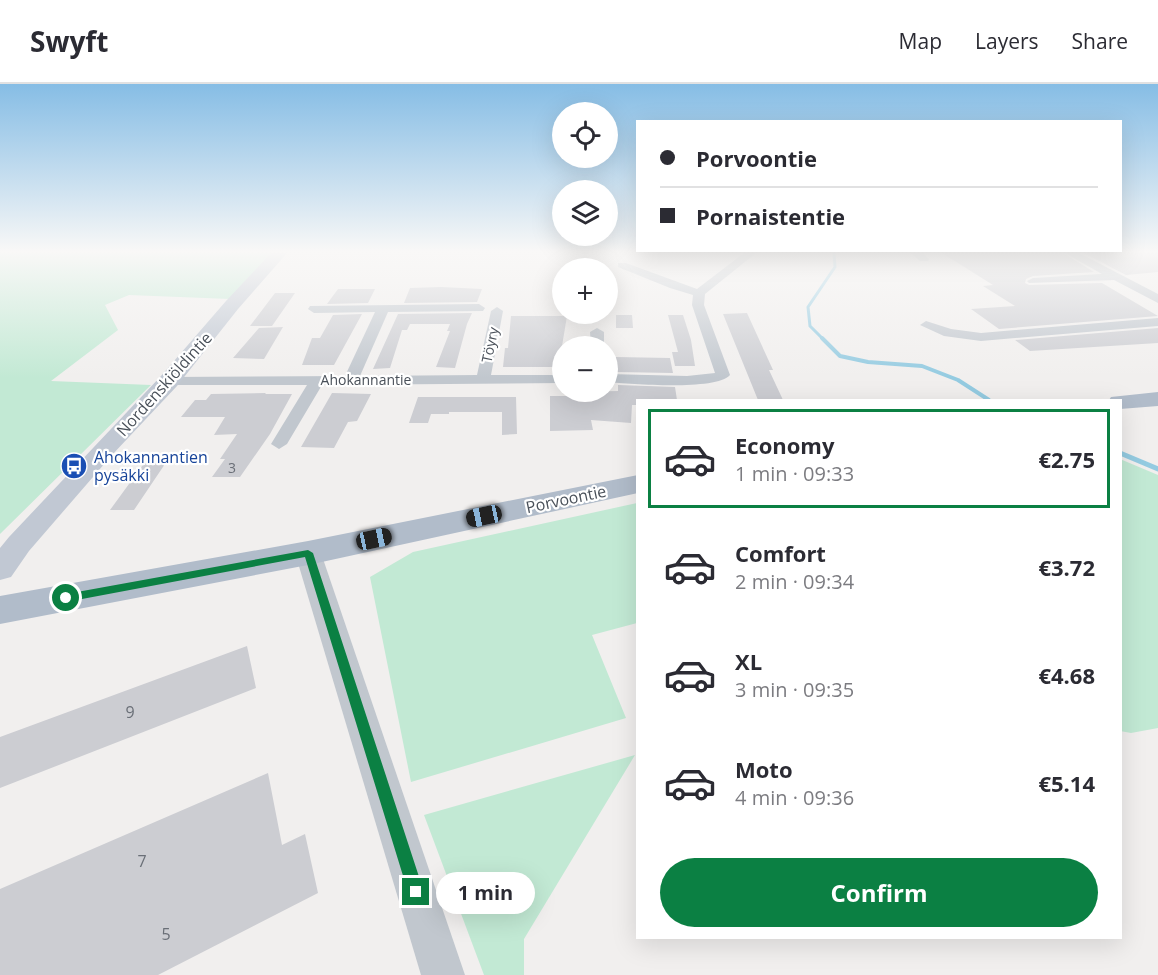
<!DOCTYPE html>
<html lang="en">
<head>
<meta charset="utf-8">
<style>
  body { margin:0; font-family:"Open Sans",sans-serif; background:#f2f2f3; color:#2b2b33; height:100vh; display:flex; flex-direction:column; font-size:22px; white-space:nowrap }
  * { box-sizing:border-box; margin:0 }
  p { font-size:20px; color:#7c7c81 }
  .icon { flex:none; width:33px; height:33px; fill:none; stroke:currentColor; stroke-width:2; stroke-linecap:round; stroke-linejoin:round }
  .map { position:relative; flex:1; overflow:hidden }
  .drawer { position:absolute; left:636px; top:315px; width:486px; height:540px; display:flex; flex-direction:column; background:#fff; border-radius:0px; box-shadow:0 6px 24px #0002 }
  .drawer>* { flex:none }
  .banner { position:absolute; left:636px; top:36px; width:486px; height:132px; border-radius:0px; box-shadow:0 6px 24px #0002; display:grid; align-content:center; height:132px; padding:0 24px; background:#fff }
  .fabs { position:absolute; left:552px; top:18px; display:grid; gap:12px }
  .fabs a { display:grid; place-items:center; width:66px; height:66px; border-radius:50%; background:#fff; box-shadow:0 6px 24px #0002; font-size:30px }
  .end { position:absolute; width:27px; height:27px; margin:-14px; border:8px solid #0b8043; background:#fff; box-shadow:0 0 0 3px #fff }
  .from { border-radius:50% }
  .bubble { position:absolute; height:42px; border-radius:21px; background:#fff; box-shadow:0 6px 24px #0002; font-size:20px; font-weight:700; line-height:42px; text-align:center }
  .car { position:absolute; width:18px; height:36px; margin:-18px -9px; border-radius:8px; box-shadow:0 0 4px 2px #0007; background:linear-gradient(#222 24%,#8ab4d8 0 40%,#222 0 76%,#8ab4d8 0 86%,#222 0) }
  .banner b { display:flex; align-items:center; gap:21px; height:57px; font-size:22px }
  .banner b+b { border-top:2px solid #e1e1e2 }
  .banner i { width:15px; height:15px; background:#2b2b33 }
  ul { padding:10px 0 0; list-style:none }
  li { display:flex; align-items:center; gap:18px; height:99px; margin:0 12px 9px; padding:0 12px; border:3px solid transparent; border-radius:0px }
  li div { flex:1 }
  li b { display:block; font-size:22px }
  li em { font-style:normal; font-weight:700 }
  li.on { border-color:#0b8043 }
  li>.icon { width:54px; height:54px; stroke-width:1.5 }
  .cta { display:flex; gap:12px; margin-top:auto; padding:12px 24px }
  .cta a { flex:1; height:69px; border-radius:36px; background:#0b8043; color:#fff; font-size:24px; font-weight:700; line-height:69px; text-align:center }
  header { display:flex; align-items:center; gap:36px; box-sizing:border-box; height:84px; padding:0 30px; background:#fff; border-bottom:2px solid #e1e1e2 }
  header strong { font-size:28px }
  nav { display:flex; gap:33px; margin-inline-start:auto; font-size:21px }
  .map>svg:first-child { display:block }
</style>
</head>
<body>
<header>
<strong>Swyft</strong>
<nav><a>Map</a><a>Layers</a><a>Share</a></nav>
</header>
<div class="map">
<svg width="1158" height="891" viewBox="0 0 1158 891">
  <rect width="100%" height="100%" fill="#f1efee"/>
  <path fill="#c2e9d4" d="M0,169h274l-44,46 -101,-4 -24,10 13,25 -67,51 100,4 -151,149z
    M1120,375l38,16v253l-27,5 -11,-2z
    M637,419v120l-45,12 34,83 -215,64 -41,-205 43,-25z
    M635,671l-111,184v36h-40l-60,-160z"/>
  <g fill="none" stroke-linecap="round" stroke-linejoin="round">
    <path stroke="#94cbe1" stroke-width="3" d="M824,256l-14,-14 -2,-19 27,-40 -1,-14"/>
    <path stroke="#94cbe1" stroke-width="4" d="M822,254l18,18 28,6 54,4 36,14 31,20"/>
    <path stroke="#94cbe1" stroke-width="5" d="M1120,369l38,16"/>
  </g>
  <path fill="#cccdd2" d="M942,169h121l31,19 -61,4 -7,3 -1,4 4,2 73,-2 56,33 -159,13 -28,-20 44,-3 -32,-20 10,-1z
    M1084,169h74v19l-32,3z
    M441,203l41,2 -5,13 -73,1 6,-15z
    M338,205h37l-7,14 -41,1z
    M275,209h20l-23,33h-22z
    M472,229l-5,11 -12,44 -19,-1 14,-36h-3l3,-7h-40l-3,6h-5l-12,38 -17,1 25,-55z
    M747,229l26,57h-4l14,30h-25l-35,-86z
    M362,230l-28,51h-32l10,-27h8l13,-23z
    M616,231h16l1,13h-17z
    M668,231h15l8,25 4,26h-20l-3,-14h6z
    M511,232h56l-5,30v21h-59l2,-19h3z
    M283,243l-19,32 -31,-1 26,-30z
    M1158,244v15l-128,8 -15,-11z
    M616,273l54,1 3,15 -56,-1z
    M618,301l57,2 2,13h-39v5h-6l-1,18 -40,-3 2,10 -43,1v-35h31v-4l37,-1z
    M266,309l-1,1h27l-22,40 -30,43h-28l13,-18h-5l17,-25 -23,1 11,-18h-44l14,-17h11l5,-6z
    M332,309l39,1 -14,27 -9,1 -14,26 -33,-1z
    M418,313h98l1,37 -15,1v-23h-53v2h-18l-3,9h-19z
    M167,377l-33,49h-24l35,-48z
    M247,562l9,42 -256,100v-51z
    M268,689l14,72 23,-11 13,59 -160,82h-158v-86z"/>
  <g fill="none" stroke-linecap="round" stroke-linejoin="round">
    <path fill="#c1c7ce" fill-rule="evenodd" d="M744,169h12l-51,41 -1,11 26,70c-14,16 -99,9 -122,7v-8l79,2 28,-3 -23,-68 1,-10 -23,-7 -52,-21v-4h8l71,26z
      M911,169h12l6,6 -1,2h-8z
      M1065,169h14l79,41v9l-44,-23 -85,3 -2,-2 6,-3 69,-4z
      M479,220l6,4 -2,3 -95,1 -28,64 117,-1 14,-64 6,-4 6,4 -12,64h71v8l-240,2 -35,59 -8,5 -8,-5 36,-59h-138l-7,-4 7,-4 176,-1 30,-64 -61,1 -6,-4 2,-3z
      M1158,234v8l-177,15 -37,-5 -24,-11 6,-4 25,8 30,4z
      M597,244l7,4v14h-13l-1,-14z"/>
    <path fill="#c1c7ce" fill-rule="evenodd" d="M308,460l9,2 4,7 144,422h-44l-126,-422 4,-7z"/>
    <path fill="#c1c8d3" fill-rule="evenodd" d="M271,169h16l-49,56 -61,77 -65,69 -83,96 -18,26 -11,3v-32l9,-11 152,-161 65,-75z"/>
    <path fill="#b1bcca" fill-rule="evenodd" d="M1158,308v14l-38,3v-9h-11l2,-3z
      M638,391v18l-330,72 -308,59v-28l308,-55z"/>
  </g>
  <linearGradient id="sky" x2="0" y2="1"><stop stop-color="#86bde5"/><stop offset="0.57" stop-color="#f9f8f7"/><stop offset="1" stop-color="#f9f8f7" stop-opacity="0"/></linearGradient>
  <rect width="1158" height="294" fill="url(#sky)"/>
  <path fill="#0b8043" d="M308,466l5,3 111,339 -2,5 -6,3 -5,-3 -3,-5 -103,-335 -239,45 -5,-4 5,-4z"/>
  <defs>
    <symbol id="bus-disc" viewBox="-11 -11 22 22"><circle r="9.5" fill="#1a4fb4" stroke="#fff"/><path d="M-5-6H5V4H4V6H2V4H-2V6H-4V4H-5ZM-3.5-4V0h7V-4ZM-3.5 1.2v1.5H-2V1.2ZM2 1.2v1.5H3.5V1.2Z" fill="#fff"/></symbol>
  </defs>
  <g fill-rule="evenodd">
    <use href="#bus-disc" x="59" y="367" width="30" height="30"/>
  </g>
  <g text-anchor="middle" stroke-width="4.5" stroke-linejoin="round" paint-order="stroke">
    <g font-size="14" fill="#495059" stroke="#fff">
      <text transform="translate(490 261) rotate(-78)" y="5">Töyry</text>
      <text x="366" y="301">Ahokannantie</text>
    </g>
    <g font-size="14" fill="#6a6f77">
      <text x="232" y="389">3</text>
    </g>
    <g font-size="16" fill="#495059" stroke="#fff">
      <text transform="translate(164 300) rotate(-48)" y="6">Nordenskiöldintie</text>
      <text transform="translate(566 415) rotate(-12)" y="6">Porvoontie</text>
    </g>
    <g font-size="16" fill="#164399" stroke="#fff" text-anchor="start">
      <text x="94" y="379">Ahokannantien<tspan x="94" dy="18">pysäkki</tspan></text>
    </g>
    <g font-size="16" fill="#6a6f77">
      <text x="130" y="634">9</text>
      <text x="142" y="783">7</text>
      <text x="166" y="856">5</text>
    </g>
  </g>
</svg>
<div class="fabs">
<a><svg class="icon" aria-label="locate" viewBox="0 0 24 24"><circle cx="12" cy="12" r="6"/><path d="M12 2v4M12 18v4M2 12h4M18 12h4"/></svg></a>
<a><svg class="icon" aria-label="layers" viewBox="0 0 24 24"><path d="M12 4l9 5-9 5-9-5zM3 14l9 5 9-5"/></svg></a>
<a>+</a>
<a>−</a>
</div>
<i class="end from" style="left:66px;top:514px"></i>
<i class="end" style="left:416px;top:808px"></i>
<div class="bubble" style="left:436px;top:788px;width:99px">1 min</div>
<i class="car" style="left:484px;top:432px;rotate:258deg"></i>
<i class="car" style="left:374px;top:455px;rotate:78deg"></i>
<div class="banner">
<b><i class="from"></i>Porvoontie</b>
<b><i></i>Pornaistentie</b>
</div>
<section class="drawer">
<ul>
<li class="on"><svg class="icon" aria-label="car" viewBox="0 0 24 24"><path d="M5 17H2v-5l4-1 3-4h7l3 4 3 1v5h-3M9 17h6M6 11h13"/><circle cx="7" cy="17" r="2"/><circle cx="17" cy="17" r="2"/></svg><div><b>Economy</b><p>1 min · 09:33</p></div><em>€2.75</em></li>
<li><svg class="icon" aria-label="car" viewBox="0 0 24 24"><path d="M5 17H2v-5l4-1 3-4h7l3 4 3 1v5h-3M9 17h6M6 11h13"/><circle cx="7" cy="17" r="2"/><circle cx="17" cy="17" r="2"/></svg><div><b>Comfort</b><p>2 min · 09:34</p></div><em>€3.72</em></li>
<li><svg class="icon" aria-label="car" viewBox="0 0 24 24"><path d="M5 17H2v-5l4-1 3-4h7l3 4 3 1v5h-3M9 17h6M6 11h13"/><circle cx="7" cy="17" r="2"/><circle cx="17" cy="17" r="2"/></svg><div><b>XL</b><p>3 min · 09:35</p></div><em>€4.68</em></li>
<li><svg class="icon" aria-label="car" viewBox="0 0 24 24"><path d="M5 17H2v-5l4-1 3-4h7l3 4 3 1v5h-3M9 17h6M6 11h13"/><circle cx="7" cy="17" r="2"/><circle cx="17" cy="17" r="2"/></svg><div><b>Moto</b><p>4 min · 09:36</p></div><em>€5.14</em></li>
</ul>
<div class="cta"><a>Confirm</a></div>
</section>
</div>
</body>
</html>
